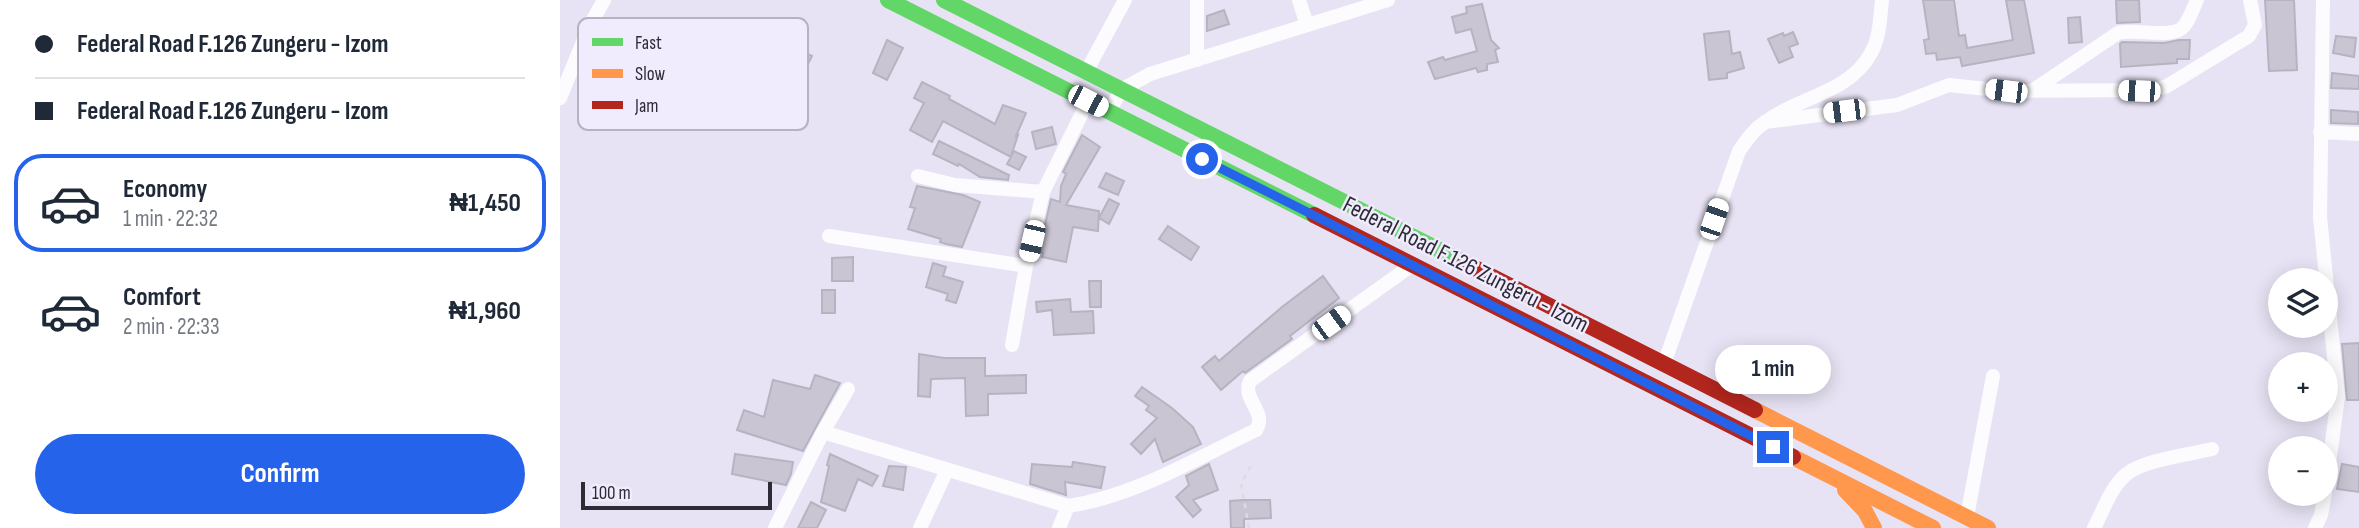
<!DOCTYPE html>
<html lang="en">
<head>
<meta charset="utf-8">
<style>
  body { margin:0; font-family:"Sofia Sans Condensed",sans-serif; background:#f6f6f7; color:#1f2937; height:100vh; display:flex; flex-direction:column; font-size:26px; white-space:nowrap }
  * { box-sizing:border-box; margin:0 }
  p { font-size:23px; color:#747a83 }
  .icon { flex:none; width:38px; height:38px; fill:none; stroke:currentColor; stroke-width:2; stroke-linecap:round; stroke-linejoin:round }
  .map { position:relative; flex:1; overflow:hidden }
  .panel { display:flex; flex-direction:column; background:#fff; width:560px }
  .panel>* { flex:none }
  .banner { display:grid; align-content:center; height:154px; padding:0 35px; background:#fff }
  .fabs { position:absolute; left:1708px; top:268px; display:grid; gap:14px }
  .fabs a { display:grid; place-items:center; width:70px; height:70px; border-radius:50%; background:#fff; box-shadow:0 4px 18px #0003; font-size:35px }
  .scale { position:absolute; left:21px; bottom:18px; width:191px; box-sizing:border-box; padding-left:7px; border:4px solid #2e2b36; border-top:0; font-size:19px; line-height:24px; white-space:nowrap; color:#2e2b36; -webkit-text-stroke:5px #f0ecfd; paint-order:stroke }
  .end { position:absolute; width:32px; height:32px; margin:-16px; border:9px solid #2563eb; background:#fff; box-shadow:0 0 0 4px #fff }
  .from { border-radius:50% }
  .bubble { position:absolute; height:49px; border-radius:24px; background:#fff; box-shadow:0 4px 18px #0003; font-size:23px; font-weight:700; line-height:49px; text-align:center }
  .car { position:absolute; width:21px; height:42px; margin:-21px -10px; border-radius:9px; box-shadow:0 0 5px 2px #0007; background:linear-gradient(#fff 24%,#345 0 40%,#fff 0 76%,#345 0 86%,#fff 0) }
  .banner b { display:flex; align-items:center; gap:24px; height:66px; font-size:26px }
  .banner b+b { border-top:2px solid #e0e1e3 }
  .banner i { width:18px; height:18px; background:#1f2937 }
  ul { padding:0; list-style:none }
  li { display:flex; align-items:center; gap:21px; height:98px; margin:0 14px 10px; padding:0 21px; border:4px solid transparent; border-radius:28px }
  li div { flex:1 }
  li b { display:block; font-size:26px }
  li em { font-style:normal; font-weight:700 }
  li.selected { border-color:#2563eb }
  li>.icon { width:63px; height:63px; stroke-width:1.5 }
  .button { display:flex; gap:14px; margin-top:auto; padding:14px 35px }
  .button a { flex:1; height:80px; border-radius:42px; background:#2563eb; color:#fff; font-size:28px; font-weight:700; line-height:80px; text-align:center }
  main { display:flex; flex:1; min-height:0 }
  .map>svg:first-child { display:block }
</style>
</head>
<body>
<main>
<section class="panel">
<div class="banner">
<b><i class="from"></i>Federal Road F.126 Zungeru - Izom</b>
<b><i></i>Federal Road F.126 Zungeru - Izom</b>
</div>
<ul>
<li class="selected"><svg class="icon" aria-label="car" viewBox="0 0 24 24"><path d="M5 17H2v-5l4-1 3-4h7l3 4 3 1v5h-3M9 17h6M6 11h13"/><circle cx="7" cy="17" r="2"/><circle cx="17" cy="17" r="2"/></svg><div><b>Economy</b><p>1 min · 22:32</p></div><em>₦1,450</em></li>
<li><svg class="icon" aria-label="car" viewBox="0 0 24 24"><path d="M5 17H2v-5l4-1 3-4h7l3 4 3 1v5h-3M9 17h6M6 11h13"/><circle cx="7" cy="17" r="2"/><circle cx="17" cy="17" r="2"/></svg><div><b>Comfort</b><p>2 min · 22:33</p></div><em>₦1,960</em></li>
</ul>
<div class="button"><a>Confirm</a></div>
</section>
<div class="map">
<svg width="1799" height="528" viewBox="0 0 1799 528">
  <rect width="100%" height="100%" fill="#e8e3f4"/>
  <path fill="#c9c5d2" stroke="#b7b3c0" stroke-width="2" d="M1363,0h31l5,36 6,-1 2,13 46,-8 -7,-40h18l10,53 -72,13 -2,-9 -23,3 -1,-7 -10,1 -2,-14 5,-1z
    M1556,0h23l1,22 -23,1z
    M1705,0h29l3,70 -28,1z
    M922,4l9,36 8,8 -4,2 3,12 -11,2v6l-9,2 -2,-4 -41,11 -7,-17 15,-5 2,3 32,-9 -6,-22 -15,4 -4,-16 15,-4 -1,-6z
    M664,10l5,14 -22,7v-15z
    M1520,17l2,25 -13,1 -1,-25z
    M1169,31l3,23 8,-2 4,16 -17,5v5l-18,2 -5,-46z
    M1233,32l5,12 -9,3 4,10 -14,6 -11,-24 15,-6 1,3z
    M1776,36l20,2 -2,19 -21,-4z
    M327,40l16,8 -16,32 -14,-7z
    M1619,40h11l-1,19h-12v4l-56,4 -1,-23 2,-2 42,1z
    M223,42l29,14 -7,14 -29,-15z
    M1772,73l27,3v13l-28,-1z
    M362,82l28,14 -1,3 46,25 8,-19 23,8 -10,23 2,-1 -7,21 3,-5 12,6 -7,13 -12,-6 4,-7 -68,-36 -11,21 -22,-12 14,-27 -10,-5z
    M1771,110l27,2v12l-27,-1z
    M492,127l4,17 -20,5 -4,-17z
    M522,135l18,12 -34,58 33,6 -1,20 -25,-4 -7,35 -24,-5 1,-4 -4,-2 12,-52 9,3 1,-16 5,-12 -3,-2z
    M379,141l70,34 -1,5 -28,-3 -21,-13 -1,2 -25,-12z
    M546,173l18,8 -6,14 -19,-8z
    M357,186l46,9 17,7 -18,45 -16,-3 -6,-2 1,-3 -33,-10 7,-21 -5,-1z
    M549,199l10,5 -10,20 -10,-6z
    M608,226l31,21 -8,13 -32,-21z
    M293,257v24h-21v-23z
    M373,263l13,4 -3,9 20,6 -7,21 -10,-3 2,-6 -22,-7z
    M763,276l16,22 -49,38 2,3 -47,34 -2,-2 -22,19 -19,-23 13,-11 4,5 63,-54z
    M529,281h12v26h-11z
    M262,290h13v23h-13z
    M510,299l1,13 22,-1 1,22 -40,2 -2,-25 -15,2 -1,-10z
    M1799,343v57h-12l-5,-56z
    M359,354l25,4h41v18l41,-1v18l-38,1v21l-22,1 -1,-38 -34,1 -1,18 -12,-1z
    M255,375l25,8 -37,68 -66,-21 7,-20 20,7 9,-37 37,9z
    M582,387l30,21 21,19 8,17 -38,18 -8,-23 -14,15 -10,-10 26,-26 -11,-8 3,-4 -14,-10z
    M175,454l58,8 -2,12 -5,11 -54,-11z
    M270,454l48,22 -6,10 -14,-7 -13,32 -24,-9 8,-36 -2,-1z
    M513,462l32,5 -4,21 -36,-6 1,13 -36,-11 2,-20 40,3z
    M649,464l9,26 -25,10 8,10 -8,7 -17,-20 13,-12 -3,-9z
    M1782,464l17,3v25l-22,-3z
    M329,466l17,1 -3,23 -20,-4z
    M683,500h27l1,18 -27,1v9h-13l-1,-27z
    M251,502l15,8 -9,18h-19z"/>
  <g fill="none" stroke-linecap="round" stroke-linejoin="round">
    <path stroke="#dcdbe0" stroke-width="2.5" stroke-dasharray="5 5" stroke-linecap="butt" d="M689,528l-8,-45 11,-19"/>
    <path stroke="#fcfbfd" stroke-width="14" d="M739,0l8,25
      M1763,0l-3,217 18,180 -12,90
      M637,60v-60
      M526,72l39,-72
      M1475,89l83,-56c17,-5 56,7 66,-7 6,-7 9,-18 13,-26
      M0,98l29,-71 15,-27
      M549,112l12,-22 29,-16 238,-74
      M1205,122l132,-17 52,-20 57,6 147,-1 14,-4 82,-50 6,-11 -5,-25
      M1760,132l39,2
      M358,176l37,9 88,7
      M269,236l197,30
      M452,345l14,-79 17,-74 45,-91
      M1104,364l75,-213c7,-10 14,-21 25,-28 33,-26 86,-30 107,-70 9,-16 9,-35 11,-53
      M263,432l245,74 -9,22
      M508,506c67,-10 127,-47 188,-76 12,-18 -15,-31 -6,-49l162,-116
      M1407,517l26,-141
      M215,528l48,-96 25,-43
      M360,528l27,-58
      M1534,528c9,-17 18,-44 34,-55 17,-13 63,-19 84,-24
      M1755,528l6,-13 4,-21"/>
    <path stroke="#63d668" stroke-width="16" d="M328,0l426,215
      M384,0l521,263"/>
    <path stroke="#ff974d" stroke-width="16" d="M1195,410l233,118
      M1233,457l140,71
      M1285,490l20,21 9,17"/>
    <path stroke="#b3261e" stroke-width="16" d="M754,215l479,242
      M905,263l290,147"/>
  </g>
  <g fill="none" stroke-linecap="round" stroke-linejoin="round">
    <path stroke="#2563eb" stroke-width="9" d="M642,159l571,288"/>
  </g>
  <g text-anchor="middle" stroke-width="5" stroke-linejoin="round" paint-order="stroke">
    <g font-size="24" fill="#2e2b36" stroke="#f0ecfd">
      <text transform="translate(906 264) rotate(27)" y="8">Federal Road F.126 Zungeru - Izom</text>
    </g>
  </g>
  <rect x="18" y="18" width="230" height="112" rx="10" fill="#f0ecfd" stroke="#b6b2c1" stroke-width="2"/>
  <rect x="32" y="38" width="31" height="8" fill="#63d668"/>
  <rect x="32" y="69" width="31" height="9" fill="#ff974d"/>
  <rect x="32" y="101" width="31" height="8" fill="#b3261e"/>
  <g font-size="19" fill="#2e2b36">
    <text x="75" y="49">Fast</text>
    <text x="75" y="80">Slow</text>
    <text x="75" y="112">Jam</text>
  </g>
</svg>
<div class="fabs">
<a><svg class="icon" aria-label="layers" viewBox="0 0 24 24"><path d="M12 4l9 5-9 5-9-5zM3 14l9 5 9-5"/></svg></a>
<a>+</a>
<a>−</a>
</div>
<div class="scale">100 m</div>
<i class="end from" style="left:642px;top:159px"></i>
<i class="end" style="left:1213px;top:447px"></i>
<div class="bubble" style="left:1155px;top:345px;width:116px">1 min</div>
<i class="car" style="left:1446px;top:91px;rotate:277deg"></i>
<i class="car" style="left:1579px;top:91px;rotate:272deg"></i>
<i class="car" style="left:528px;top:101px;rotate:117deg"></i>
<i class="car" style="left:1284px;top:111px;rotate:263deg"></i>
<i class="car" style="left:1154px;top:219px;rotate:19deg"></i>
<i class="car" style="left:472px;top:241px;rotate:193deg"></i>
<i class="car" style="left:771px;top:323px;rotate:54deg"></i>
</div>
</main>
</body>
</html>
